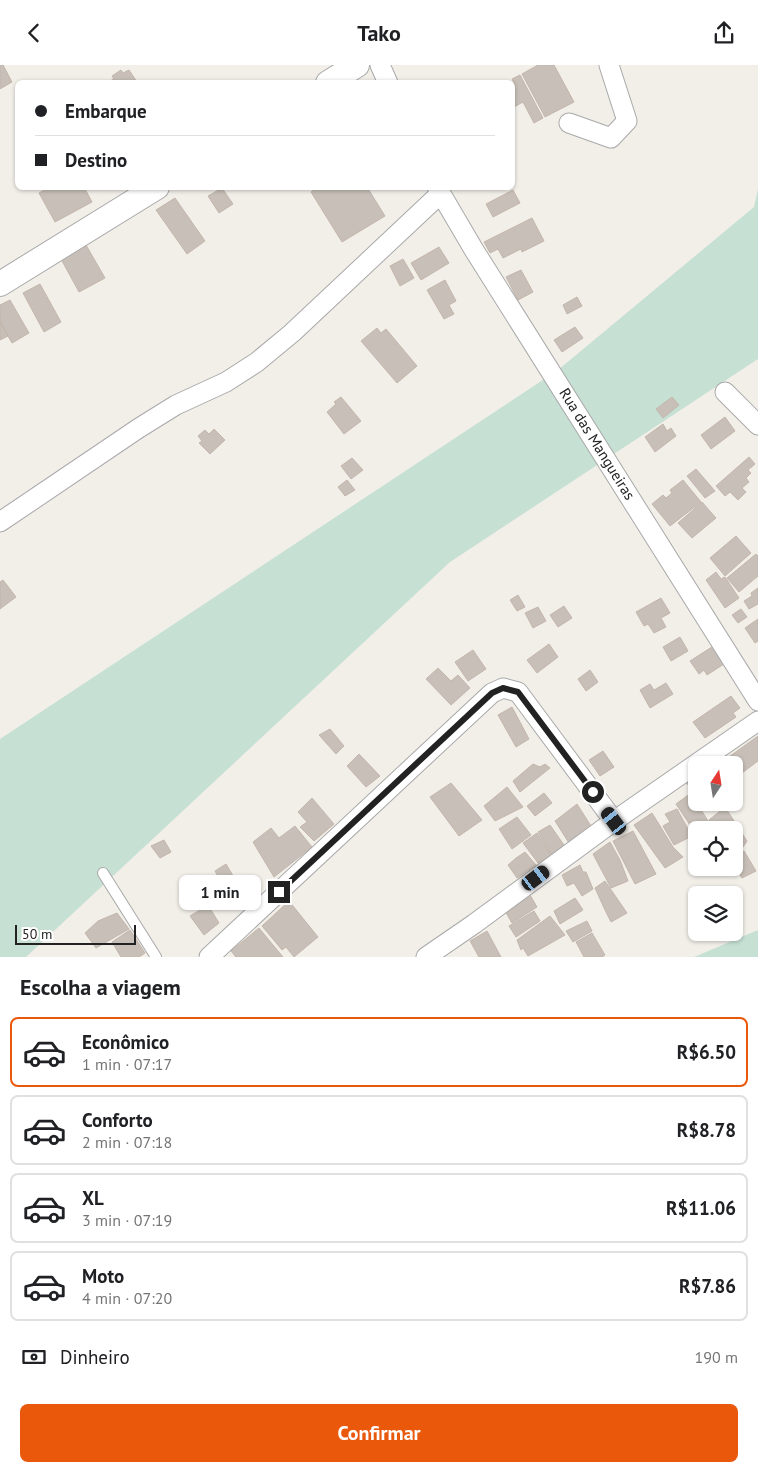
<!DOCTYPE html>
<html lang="pt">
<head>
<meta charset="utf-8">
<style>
  body { margin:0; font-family:"PT Sans",sans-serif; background:#f6f6f6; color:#202124; height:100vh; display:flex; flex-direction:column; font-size:19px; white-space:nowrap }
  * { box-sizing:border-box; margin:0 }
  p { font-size:16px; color:#757577 }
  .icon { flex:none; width:28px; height:28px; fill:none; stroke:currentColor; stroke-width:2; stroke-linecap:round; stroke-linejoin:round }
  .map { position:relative; height:892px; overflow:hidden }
  .side { display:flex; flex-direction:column; background:#fff; flex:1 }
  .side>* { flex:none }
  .top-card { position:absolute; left:15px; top:15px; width:500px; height:110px; border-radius:8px; box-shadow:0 1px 4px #0004; display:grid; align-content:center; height:110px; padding:0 20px; background:#fff }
  .needle { width:32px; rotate:12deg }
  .buttons { position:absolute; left:688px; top:691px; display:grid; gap:10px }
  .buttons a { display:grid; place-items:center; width:55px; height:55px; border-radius:8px; background:#fff; box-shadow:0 1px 4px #0004; font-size:25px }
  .scale { position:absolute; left:15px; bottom:12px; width:121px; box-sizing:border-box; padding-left:5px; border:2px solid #222; border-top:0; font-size:14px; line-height:18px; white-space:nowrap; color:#222; -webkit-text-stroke:4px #fff; paint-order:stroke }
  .end { position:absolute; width:22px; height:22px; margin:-11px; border:6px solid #222; background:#fff; box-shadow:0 0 0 2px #fff }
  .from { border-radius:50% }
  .bubble { position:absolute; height:35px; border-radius:8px; background:#fff; box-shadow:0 1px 4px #0004; font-size:16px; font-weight:600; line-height:35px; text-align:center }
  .car { position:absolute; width:15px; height:30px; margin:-15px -8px; border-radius:6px; box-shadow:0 0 4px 1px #0007; background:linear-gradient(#222 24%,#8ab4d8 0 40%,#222 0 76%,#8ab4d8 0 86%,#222 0) }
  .top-card b { display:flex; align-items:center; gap:18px; height:48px; font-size:19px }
  .top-card b+b { border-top:1px solid #e0e0e0 }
  .top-card i { width:12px; height:12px; background:#202124 }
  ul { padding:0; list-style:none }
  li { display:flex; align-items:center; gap:15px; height:70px; margin:0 10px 8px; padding:0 10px; border:2px solid #e0e0e0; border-radius:8px }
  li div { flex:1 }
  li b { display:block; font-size:19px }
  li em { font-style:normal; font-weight:600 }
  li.selected { border-color:#ea580c }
  li>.icon { width:45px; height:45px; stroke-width:1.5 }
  h2 { padding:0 20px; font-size:22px; line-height:60px }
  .pay { display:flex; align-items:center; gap:12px; height:55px; padding:0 20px; font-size:19px }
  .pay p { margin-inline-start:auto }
  .action { display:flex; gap:10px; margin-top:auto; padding:10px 20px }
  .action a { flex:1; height:58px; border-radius:8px; background:#ea580c; color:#fff; font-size:20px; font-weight:600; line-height:58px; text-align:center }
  header { display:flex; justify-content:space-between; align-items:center; height:65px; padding:0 20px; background:#fff; font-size:22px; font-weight:600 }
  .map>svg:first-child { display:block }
</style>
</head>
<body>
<header><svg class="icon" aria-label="back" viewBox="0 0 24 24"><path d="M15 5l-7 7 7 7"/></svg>Tako<svg class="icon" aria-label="share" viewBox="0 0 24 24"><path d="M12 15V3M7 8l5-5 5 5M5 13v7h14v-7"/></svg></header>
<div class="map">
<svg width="758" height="892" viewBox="0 0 758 892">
  <rect width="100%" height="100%" fill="#f2efe9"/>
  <path fill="#c6e0d4" d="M758,124v170l-308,203 -424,395h-26v-218l558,-369 196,-163z
    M758,865v27h-64z"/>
  <path fill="#c7bfb8" stroke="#c4b6ab" d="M0,0h3l9,17 -12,7z
    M538,0h16l20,37 -29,15 -23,-43z
    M121,5l2,3 6,-3 8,12 -26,1 -1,-2 4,-2 -2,-3z
    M520,10l23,43 -9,5 -11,-21 -11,6v-19l4,-2 -4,-8z
    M50,122h34l8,15 -37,20 -16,-29z
    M317,122h50l18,29 -43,26 -31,-50z
    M222,123l11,16 -14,9 -11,-17z
    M513,125l7,13 -27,14 -7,-13z
    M175,133l30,43 -18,13 -31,-44z
    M532,153l12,23 -22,11 -1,-3 -18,9 -5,-9 -8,4 -6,-11z
    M86,180l19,33 -26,14 -18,-33z
    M439,182l10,16 -28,17 -10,-17z
    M403,194l11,19 -14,8 -10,-20z
    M521,205l12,22 -15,8 -12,-23z
    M445,215l11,21 -7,4 5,9 -10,5 -17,-29z
    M40,219l21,38 -17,10 -21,-39z
    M577,232l5,9 -15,8 -4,-9z
    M10,235l19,33 -17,10 -12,-21v-17z
    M0,256l8,15 -8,4z
    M575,262l8,11 -21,14 -8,-12z
    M377,263l4,5 5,-4 31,37 -20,17 -36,-42z
    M341,332l20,24 -17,13 -17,-22 9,-8 -2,-2z
    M672,332l7,8 -16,13 -7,-9z
    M725,352l10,14 -24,18 -10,-14z
    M663,359l4,7 4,-3 5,8 -21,16 -10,-15z
    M214,364l11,11 -15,14 -11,-11 3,-2 -4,-5 7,-6 4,4z
    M749,392l6,7 -7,6 3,3 -5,5 3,4 -7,6 4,4 -8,8 -8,-8 -5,4 -9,-10z
    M352,393l11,12 -12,9 -10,-13z
    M696,404l19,22 -10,7 -18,-22z
    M347,415l8,10 -10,6 -7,-9z
    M683,415l18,22 -31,24 -18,-22 11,-9 3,3 6,-5 -2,-3z
    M702,437l14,16 -24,20 -14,-15z
    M736,471l15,17 -26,23 -15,-18z
    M756,489l2,2v20l-19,16 -12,-14z
    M716,507l5,7 4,-2 14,21 -14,10 -19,-28z
    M3,515l13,17 -16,12v-27z
    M758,523v16l-9,5 -5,-8 8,-5 -1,-3z
    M518,530l7,12 -8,4 -7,-11z
    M661,533l9,15 -9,5 5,9 -12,6 -6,-9 -4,2 -8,-14z
    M564,541l8,12 -14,9 -8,-12z
    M538,542l8,14 -13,7 -8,-15z
    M741,544l6,8 -9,6 -6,-8z
    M758,554v22l-3,2 -10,-15z
    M680,572l8,14 -17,10 -8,-14z
    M549,579l9,13 -21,16 -10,-13z
    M715,580l12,17 -20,13 -3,-5 -5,4 -9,-13z
    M473,585l13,19 -18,12 -13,-19z
    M438,603l13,13 7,-6 12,13 -19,17 -25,-26z
    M590,605l8,12 -12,9 -8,-12z
    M666,618l7,11 -23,14 -10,-18 10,-6 4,6z
    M731,631l9,12 -7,5 3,4 -31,21 -12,-16z
    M512,642l17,32 -13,8 -18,-32z
    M330,664l14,17 -8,8 -17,-19z
    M758,671v25l-20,15 -4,-7v-4h-3l-5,-6z
    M603,686l11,16 -14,9 -11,-16z
    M359,689l21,22 -14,11 -19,-21z
    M533,699l7,3 5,-3 5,4 -30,24 -7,-11z
    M696,712v12l-4,3 -5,-9z
    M451,718l31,37 -23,16 -29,-39z
    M507,722l16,20 -28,14 -11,-15z
    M544,728l8,10 -17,13 -8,-10z
    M691,728l20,33 -8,4h-7v4l-20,-30z
    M312,733l22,26 -20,17 -14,-14 7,-5 -9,-10z
    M577,739l14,22 -22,17 -14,-22z
    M725,742l22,34 -4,6 -9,5v-22h-19l-6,-10z
    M677,744l15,27 -18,9 -11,-19 7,-4 -5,-8z
    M652,748l21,34 10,10 -18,11 -31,-43z
    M517,752l14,18 -19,14 -13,-20z
    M550,760l14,20 -13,9 -13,-22z
    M295,761l17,21 -38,30 -21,-35 18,-14 8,10z
    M633,766l23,43 -21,10 -22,-43z
    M537,768l14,22 -13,8 -15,-20z
    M164,775l7,12 -11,6 -9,-12z
    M610,777l10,18 8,21 -17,7 -18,-34z
    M744,786l12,20 -14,7 -8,-13v-8z
    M525,787l11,13 -19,13 -9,-13 8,-7z
    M226,799l22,37 -13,8 -20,-38z
    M580,800l3,7h3l7,17 -11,7 -8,-13 -7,3 -5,-11z
    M605,816l22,32 -16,9 -6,-12 -10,-22z
    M530,830l7,12 -25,16 -7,-12z
    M575,833l8,12 -23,14 -6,-13z
    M289,836l29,36 -24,20 -8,-10 -4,3 -20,-24z
    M208,840l11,18 -15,12 -14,-19z
    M534,846l6,10 -24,16 -7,-11z
    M117,848l12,16 -33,19 -11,-15 13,-12z
    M550,851l15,19 -37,21 -5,-8 -2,2 -4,-10z
    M587,856l5,10 -19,11 -7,-11z
    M259,863l24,29h-47l-5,-6z
    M130,865l15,23 -6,4h-18l-9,-15z
    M487,866l14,26h-22l-9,-16z
    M592,868l13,22 -3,2h-18l-8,-15z"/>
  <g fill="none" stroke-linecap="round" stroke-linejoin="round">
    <defs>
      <path id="service" d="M103,808l53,84"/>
      <path id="minor" d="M380,0l8,18
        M569,58l42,15 16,-17 -18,-56
        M437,122l37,63 284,451
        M725,327l33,33
        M0,457l139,-94 37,-23 50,-23 31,-20 35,-29 148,-139
        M209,892l283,-264 11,-5 15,4 96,129
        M426,892l48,-33 140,-103 144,-100"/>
      <path id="tertiary" d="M328,18l29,-18
        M0,219l157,-97"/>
    </defs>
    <use href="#service" stroke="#a9a9a9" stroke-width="12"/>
    <use href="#minor" stroke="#a9a9a9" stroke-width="21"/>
    <use href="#tertiary" stroke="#a9a9a9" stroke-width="26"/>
    <use href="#service" stroke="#fff" stroke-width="10"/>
    <use href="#minor" stroke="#fff" stroke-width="19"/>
    <use href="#tertiary" stroke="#fff" stroke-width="24"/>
  </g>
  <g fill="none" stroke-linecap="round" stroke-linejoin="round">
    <path stroke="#222" stroke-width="6" d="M279,827l213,-199 11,-5 15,4 75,100"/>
  </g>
  <g text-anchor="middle" stroke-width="4" stroke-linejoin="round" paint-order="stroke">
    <g font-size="15" fill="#222" stroke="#fff">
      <text transform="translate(597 379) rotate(58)" y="5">Rua das Mangueiras</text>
    </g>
  </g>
</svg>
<div class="buttons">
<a><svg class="needle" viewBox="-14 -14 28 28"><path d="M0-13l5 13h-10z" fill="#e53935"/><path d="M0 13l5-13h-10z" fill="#757577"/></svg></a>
<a><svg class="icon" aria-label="locate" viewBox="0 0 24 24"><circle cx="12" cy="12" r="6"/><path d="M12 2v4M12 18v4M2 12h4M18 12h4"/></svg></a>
<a><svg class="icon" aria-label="layers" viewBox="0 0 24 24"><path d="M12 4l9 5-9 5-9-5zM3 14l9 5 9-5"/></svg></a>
</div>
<div class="scale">50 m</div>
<i class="end from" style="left:593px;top:727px"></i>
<i class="end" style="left:279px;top:827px"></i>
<div class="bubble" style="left:179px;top:810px;width:82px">1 min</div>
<i class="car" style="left:614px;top:756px;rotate:323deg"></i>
<i class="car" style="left:536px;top:813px;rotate:53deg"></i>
<div class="top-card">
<b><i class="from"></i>Embarque</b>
<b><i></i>Destino</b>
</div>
</div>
<section class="side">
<h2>Escolha a viagem</h2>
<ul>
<li class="selected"><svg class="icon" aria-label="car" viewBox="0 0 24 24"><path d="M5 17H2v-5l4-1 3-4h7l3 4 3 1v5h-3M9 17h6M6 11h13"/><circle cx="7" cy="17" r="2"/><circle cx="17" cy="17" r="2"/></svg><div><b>Econômico</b><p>1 min · 07:17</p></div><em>R$6.50</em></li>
<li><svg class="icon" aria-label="car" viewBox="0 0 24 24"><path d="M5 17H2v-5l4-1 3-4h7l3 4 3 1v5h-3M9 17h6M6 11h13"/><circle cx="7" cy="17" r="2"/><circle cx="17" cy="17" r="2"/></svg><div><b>Conforto</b><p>2 min · 07:18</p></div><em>R$8.78</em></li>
<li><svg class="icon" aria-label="car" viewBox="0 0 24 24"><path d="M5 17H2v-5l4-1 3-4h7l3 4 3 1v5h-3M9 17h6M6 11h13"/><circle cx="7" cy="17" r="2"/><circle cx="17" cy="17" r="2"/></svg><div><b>XL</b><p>3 min · 07:19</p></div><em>R$11.06</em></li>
<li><svg class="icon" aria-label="car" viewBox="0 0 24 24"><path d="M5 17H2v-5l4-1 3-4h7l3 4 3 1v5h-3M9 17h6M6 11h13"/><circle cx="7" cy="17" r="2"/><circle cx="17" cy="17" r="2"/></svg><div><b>Moto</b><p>4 min · 07:20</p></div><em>R$7.86</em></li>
</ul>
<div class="pay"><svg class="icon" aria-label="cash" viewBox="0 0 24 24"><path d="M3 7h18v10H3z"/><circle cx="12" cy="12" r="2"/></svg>Dinheiro<p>190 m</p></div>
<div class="action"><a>Confirmar</a></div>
</section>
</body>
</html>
